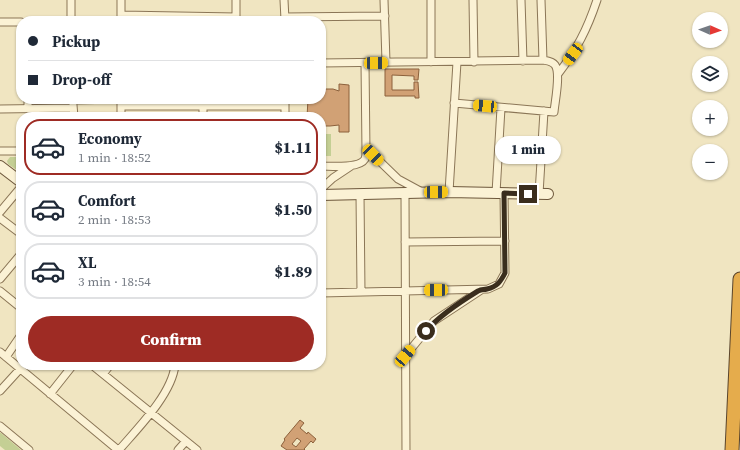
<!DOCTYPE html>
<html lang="en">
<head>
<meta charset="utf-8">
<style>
  body { margin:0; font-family:"Source Serif 4",serif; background:#f6f6f7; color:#1f2937; height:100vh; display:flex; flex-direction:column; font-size:15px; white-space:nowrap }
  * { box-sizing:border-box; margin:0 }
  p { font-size:13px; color:#747a83 }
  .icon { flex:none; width:22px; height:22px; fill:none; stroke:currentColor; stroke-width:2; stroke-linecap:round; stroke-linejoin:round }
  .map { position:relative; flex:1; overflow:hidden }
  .sheet { position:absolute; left:16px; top:112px; width:310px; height:258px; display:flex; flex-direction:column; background:#fff; border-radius:16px; box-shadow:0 1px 3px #0004 }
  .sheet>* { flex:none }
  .banner { position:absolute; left:16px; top:16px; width:310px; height:88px; border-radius:16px; box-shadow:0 1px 3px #0004; display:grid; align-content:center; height:88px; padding:0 12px; background:#fff }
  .needle { width:26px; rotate:92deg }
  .tools { position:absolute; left:692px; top:12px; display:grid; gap:8px }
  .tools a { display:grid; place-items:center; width:36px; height:36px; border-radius:50%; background:#fff; box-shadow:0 1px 3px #0004; font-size:20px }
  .end { position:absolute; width:18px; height:18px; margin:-9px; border:5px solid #3a2d1d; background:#fff; box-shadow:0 0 0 2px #fff }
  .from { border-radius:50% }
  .bubble { position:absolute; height:28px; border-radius:14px; background:#fff; box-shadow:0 1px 3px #0004; font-size:13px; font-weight:800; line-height:28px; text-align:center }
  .car { position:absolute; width:12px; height:24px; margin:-12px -6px; border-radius:5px; box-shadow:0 0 3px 1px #0007; background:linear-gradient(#f5c518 24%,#345 0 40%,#f5c518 0 76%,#345 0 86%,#f5c518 0) }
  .banner b { display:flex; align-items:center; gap:14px; height:38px; font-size:15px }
  .banner b+b { border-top:1px solid #e0e1e3 }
  .banner i { width:10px; height:10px; background:#1f2937 }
  ul { padding:7px 0 0; list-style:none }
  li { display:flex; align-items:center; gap:12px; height:56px; margin:0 8px 6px; padding:0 4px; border:2px solid #e0e1e3; border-radius:16px }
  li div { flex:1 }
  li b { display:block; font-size:15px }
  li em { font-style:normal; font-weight:800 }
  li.on { border-color:#9e2b24 }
  li>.icon { width:36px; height:36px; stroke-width:1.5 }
  .action { display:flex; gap:8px; margin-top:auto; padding:8px 12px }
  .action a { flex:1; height:46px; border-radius:24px; background:#9e2b24; color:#fff; font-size:16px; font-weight:800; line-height:46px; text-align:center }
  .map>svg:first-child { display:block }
</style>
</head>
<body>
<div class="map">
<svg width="740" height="450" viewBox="0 0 740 450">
  <rect width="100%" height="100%" fill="#f0e5c1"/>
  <path fill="#c4cf94" d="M321,134h10v22h-10z
    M10,157h11v16l-13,-9 -1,-3z
    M0,433h1l20,17h-16l-5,-4z"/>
  <path fill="#d1a175" stroke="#8c613c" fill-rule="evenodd" d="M385,69h34l-1,11h-4v-4l-22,-1v15h22v-8h4l1,16h-4v-2h-30z
    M339,84l10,1v47h-10v-7l-9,1h-9v-9h-14l1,-18h13v-10h12l6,2z
    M300,420l4,3 -4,5 7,6 1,-2 8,7 -3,4 -2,-2 -7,8 1,1h-18l-6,-4 4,-6 -1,-1zM297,438l4,3 -5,6 -4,-3z"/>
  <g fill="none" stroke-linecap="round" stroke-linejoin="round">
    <defs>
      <path id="street" d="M71,0v21
        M121,0v21
        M236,0v21
        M284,0l1,20
        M384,0l2,62
        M431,0v62
        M473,0l1,62
        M521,0l2,61
        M541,0l2,60
        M121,15l115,2
        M285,17l100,-1
        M0,22h21
        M321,63l222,-3c5,1 9,1 12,5 6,8 0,36 -1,47l-100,-9
        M558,74c19,-25 29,-44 39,-74
        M28,99v10
        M285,99v18
        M73,100l45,-1
        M121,101v16
        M73,105l1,12
        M121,106h164
        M0,109l73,-1
        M203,117v-11
        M366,148l32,31 24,13
        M0,151h21
        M321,166c11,0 38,3 44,-7 1,-2 1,-5 1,-7l-1,-89
        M321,189l12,-11 18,-12
        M449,192l8,-130
        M405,193l1,257
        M496,193l5,-85
        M360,194l1,98
        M539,194l5,-83
        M0,212l21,-25
        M0,218l21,16
        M405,242l100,-1
        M0,279l21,-25
        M0,291l21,17
        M321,293l167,-4 11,-5 6,-11 -1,-80
        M0,352l118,98
        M405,356l29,-35 47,-31
        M6,357l15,-22
        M92,365l105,85
        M103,374l7,-9
        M0,391l20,-22
        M50,394l23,-29
        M0,426l29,24
        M119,450c19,-22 53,-56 56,-85
        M178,450l8,-9"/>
      <path id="secondary" d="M0,166l21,16
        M321,195l128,-3 99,2"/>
      <path id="highway" d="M732,450l8,-171"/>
    </defs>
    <use href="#street" stroke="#8b7657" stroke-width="9"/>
    <use href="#secondary" stroke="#6d573b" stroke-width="12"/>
    <use href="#highway" stroke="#59442c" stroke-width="15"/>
    <use href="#street" stroke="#fbf2d5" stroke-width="7"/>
    <use href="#secondary" stroke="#fbf2d5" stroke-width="10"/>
    <use href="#highway" stroke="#e5ac4c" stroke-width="13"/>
  </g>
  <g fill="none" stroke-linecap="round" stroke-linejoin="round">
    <path stroke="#3a2d1d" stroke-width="5" d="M426,331c14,-16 34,-29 52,-40 4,-2 5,-1 9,-2 10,-2 14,-8 18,-16l-1,-80 24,1"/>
  </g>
</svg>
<div class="tools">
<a><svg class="needle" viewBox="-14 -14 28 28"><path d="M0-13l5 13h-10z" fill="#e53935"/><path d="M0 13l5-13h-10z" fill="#747a83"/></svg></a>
<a><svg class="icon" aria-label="layers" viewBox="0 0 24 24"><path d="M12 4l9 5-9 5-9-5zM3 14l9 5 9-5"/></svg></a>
<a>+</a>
<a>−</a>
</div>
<i class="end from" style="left:426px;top:331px"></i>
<i class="end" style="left:528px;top:194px"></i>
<div class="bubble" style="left:495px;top:136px;width:66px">1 min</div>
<i class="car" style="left:573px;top:54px;rotate:217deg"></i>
<i class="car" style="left:376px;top:63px;rotate:89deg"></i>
<i class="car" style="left:485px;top:106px;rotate:275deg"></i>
<i class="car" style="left:373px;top:155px;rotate:135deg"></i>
<i class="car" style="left:436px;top:192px;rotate:89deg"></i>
<i class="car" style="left:436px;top:290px;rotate:269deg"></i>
<i class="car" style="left:405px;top:356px;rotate:40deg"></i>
<div class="banner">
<b><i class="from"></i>Pickup</b>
<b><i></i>Drop-off</b>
</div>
<section class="sheet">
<ul>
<li class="on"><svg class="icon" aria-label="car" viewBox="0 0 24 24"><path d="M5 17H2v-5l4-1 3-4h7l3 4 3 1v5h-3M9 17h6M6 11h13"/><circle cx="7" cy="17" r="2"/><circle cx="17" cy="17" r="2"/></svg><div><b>Economy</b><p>1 min · 18:52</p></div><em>$1.11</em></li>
<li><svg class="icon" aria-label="car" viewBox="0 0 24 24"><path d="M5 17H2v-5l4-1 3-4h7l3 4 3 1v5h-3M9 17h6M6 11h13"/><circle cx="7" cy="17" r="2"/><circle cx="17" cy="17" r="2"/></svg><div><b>Comfort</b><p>2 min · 18:53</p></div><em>$1.50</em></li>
<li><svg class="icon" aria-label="car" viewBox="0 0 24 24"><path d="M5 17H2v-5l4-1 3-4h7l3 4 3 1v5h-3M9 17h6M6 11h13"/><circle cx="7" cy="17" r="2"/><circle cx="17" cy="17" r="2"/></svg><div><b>XL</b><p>3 min · 18:54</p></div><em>$1.89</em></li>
</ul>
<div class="action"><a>Confirm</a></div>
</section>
</div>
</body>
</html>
